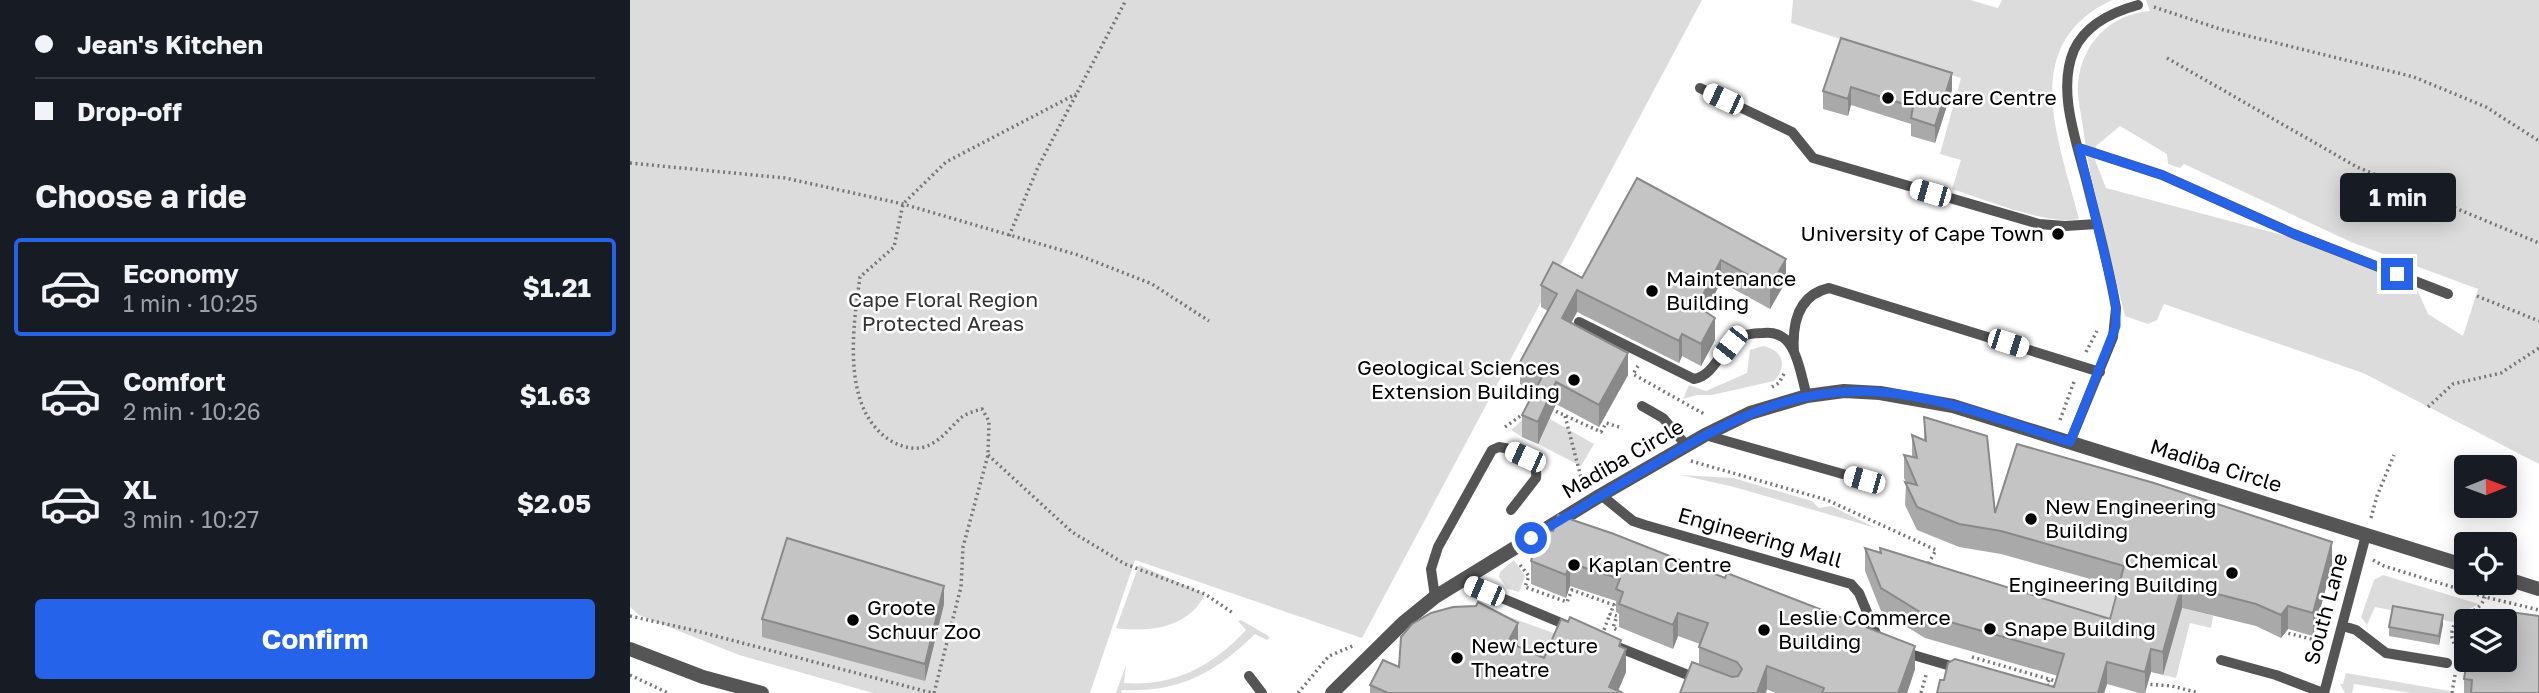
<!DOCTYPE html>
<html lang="en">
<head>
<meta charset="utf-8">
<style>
  body { margin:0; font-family:"Golos Text",sans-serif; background:#242831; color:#f1f3f6; height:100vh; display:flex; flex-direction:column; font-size:26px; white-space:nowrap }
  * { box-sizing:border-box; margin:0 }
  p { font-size:23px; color:#9ea1a6 }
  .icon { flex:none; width:38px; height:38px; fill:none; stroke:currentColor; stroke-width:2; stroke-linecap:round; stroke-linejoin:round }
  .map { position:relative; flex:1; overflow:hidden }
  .sheet { display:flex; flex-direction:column; background:#171b24; width:630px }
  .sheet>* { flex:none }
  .top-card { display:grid; align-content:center; height:154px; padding:0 35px; background:#171b24 }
  .needle { width:46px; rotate:89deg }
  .controls { position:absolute; left:1824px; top:455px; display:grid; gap:14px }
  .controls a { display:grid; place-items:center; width:63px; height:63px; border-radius:7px; background:#171b24; box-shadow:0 4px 18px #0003; font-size:35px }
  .end { position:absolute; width:32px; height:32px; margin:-16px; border:9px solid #2563eb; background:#fff; box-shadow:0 0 0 4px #fff }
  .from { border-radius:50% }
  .bubble { position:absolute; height:49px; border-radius:7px; background:#171b24; box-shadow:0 4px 18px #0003; font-size:23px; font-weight:700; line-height:49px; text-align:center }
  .car { position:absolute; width:21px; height:42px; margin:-21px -10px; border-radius:9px; box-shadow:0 0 5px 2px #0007; background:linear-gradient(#fff 24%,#345 0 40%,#fff 0 76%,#345 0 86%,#fff 0) }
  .top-card b { display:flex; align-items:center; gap:24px; height:66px; font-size:26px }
  .top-card b+b { border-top:2px solid #363941 }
  .top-card i { width:18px; height:18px; background:#f1f3f6 }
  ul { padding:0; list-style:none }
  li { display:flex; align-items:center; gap:21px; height:98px; margin:0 14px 10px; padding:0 21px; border:4px solid transparent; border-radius:7px }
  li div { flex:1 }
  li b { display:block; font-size:26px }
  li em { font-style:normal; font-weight:700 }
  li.on { border-color:#2563eb }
  li>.icon { width:63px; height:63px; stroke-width:1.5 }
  h2 { padding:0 35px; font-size:32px; line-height:84px }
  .primary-button { display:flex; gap:14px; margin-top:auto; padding:14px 35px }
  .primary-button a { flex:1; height:80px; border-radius:7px; background:#2563eb; color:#fff; font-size:28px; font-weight:700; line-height:80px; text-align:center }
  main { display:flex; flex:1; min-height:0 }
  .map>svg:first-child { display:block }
</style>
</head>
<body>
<main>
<section class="sheet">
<div class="top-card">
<b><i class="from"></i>Jean's Kitchen</b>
<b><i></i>Drop-off</b>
</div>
<h2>Choose a ride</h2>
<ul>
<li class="on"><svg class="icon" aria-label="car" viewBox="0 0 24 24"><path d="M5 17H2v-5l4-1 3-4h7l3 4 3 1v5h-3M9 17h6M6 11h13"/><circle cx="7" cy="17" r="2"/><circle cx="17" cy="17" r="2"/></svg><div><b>Economy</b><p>1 min · 10:25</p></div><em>$1.21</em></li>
<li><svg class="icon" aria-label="car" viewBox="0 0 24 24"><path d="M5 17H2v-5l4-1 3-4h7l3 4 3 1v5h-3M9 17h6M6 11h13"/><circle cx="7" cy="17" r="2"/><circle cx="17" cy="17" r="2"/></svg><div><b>Comfort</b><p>2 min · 10:26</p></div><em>$1.63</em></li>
<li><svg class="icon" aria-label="car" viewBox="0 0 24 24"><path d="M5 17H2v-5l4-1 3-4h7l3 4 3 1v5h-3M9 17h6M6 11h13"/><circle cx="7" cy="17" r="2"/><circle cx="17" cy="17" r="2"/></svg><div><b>XL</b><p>3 min · 10:27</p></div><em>$2.05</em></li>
</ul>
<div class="primary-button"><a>Confirm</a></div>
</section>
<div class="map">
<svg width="1909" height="693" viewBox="0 0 1909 693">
  <rect width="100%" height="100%" fill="#fff"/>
  <path fill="#dcdcdc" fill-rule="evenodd" d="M0,0h1072l-340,638 -227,-78 -45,133h-217l-134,-38 -100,-40 -9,-8z
    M1163,0h177l28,8 4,-8h110c-96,45 -52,142 -33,219 -29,7 -96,-20 -127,-30l9,-29 -21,-6 21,-76 -170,-55z
    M1516,0h393v464l-176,-91 -199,-69 -7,16 -9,4 -23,-8c-15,-62 -34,-125 -42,-189 -2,-14 -6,-29 -5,-43 3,-40 32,-70 72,-73zM1490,126l47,28 1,10 12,4 4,-4 167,78 127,47 -15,47 -35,-22 -12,-27 -122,-49 -188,-50 -11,-28 1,-14z
    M1133,346c20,4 25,20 11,35l-62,14h-15l-14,4 6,-14 17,6 41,-18 3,-23z
    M911,414l53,30 -13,22 -43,-22 -8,-22 -8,15 -11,-7 14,-12z
    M1051,475l52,3 79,23 7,7 12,-2 45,22 -142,-41z
    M884,560l11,16 -6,16 -11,-3 -9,-12 1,-5z
    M509,565l66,29c-15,33 -55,39 -89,34z
    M1753,575l96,29 -20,10 -6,8 -78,-15 -8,18 -6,-8 13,-37z
    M1411,580l41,6 33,9 -9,35 -85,-35z
    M1552,608l31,8 -2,12 -21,-5 -14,55 -13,-3z
    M1860,609l49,13 -73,-1 -1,32c-1,-6 -4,-11 -5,-16 -4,-18 19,-18 30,-28z
    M863,611l63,23 -3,28 -52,-26z
    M611,620l29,17 -3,3 -12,-6c-40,39 -76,59 -133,56l-1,3h-5l10,-28 -2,18c49,4 89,-17 122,-53l-8,-9z
    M1716,673l104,18v2h-39l-57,-9 -2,9h-7l-5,-9h3z"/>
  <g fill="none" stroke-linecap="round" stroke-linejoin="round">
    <path stroke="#777" stroke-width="3.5" stroke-dasharray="2 3.5" stroke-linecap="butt" d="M1524,7l66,22 194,48 72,30 53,34
      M1537,58l190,109 182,76
      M0,163l155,15 118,26 175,51 74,29 57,37
      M379,236l29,-69 88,-167
      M1847,296l62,25
      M1456,352l11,-21
      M1008,366l-5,8 71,40
      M1142,387l7,-4 6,-11
      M1798,407l25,-23 48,-11 38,-25
      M921,409l50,23 5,-9 13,4
      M935,416l18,69
      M1430,420l15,-41
      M875,427l21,-15
      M358,455l84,77 53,32 80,30 28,19
      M1061,461l136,39 109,50 -9,16
      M1741,518l6,-22 17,-41
      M1743,560l11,6 101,31 54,13
      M890,565l9,11 -4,11 42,15 5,-12 42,15 -4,9 7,2 -4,12 5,2
      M0,616l67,15 235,62
      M1653,632l40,10
      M972,635l8,-21
      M1827,654c0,-8 -7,-15 -5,-22 3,-21 26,-15 33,-35
      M1342,657l87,25
      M0,675l38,18
      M1419,680l-2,5 9,2
      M1515,684l27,2 27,7
      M304,693l27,-106 2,-40 25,-92 1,-34 -7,-12c-7,2 -15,4 -20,8 -12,10 -21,25 -38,30 -11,3 -21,0 -31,-5 -53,-30 -40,-115 -33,-165l34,-30 9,-43 43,-42 130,-68
      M668,693l31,-37 26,-11
      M1291,693l5,-18
      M1822,693l3,-18"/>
    <path stroke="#555" stroke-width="10" d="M1070,88l92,44 21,26 226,66 26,2 32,-2
      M1449,148l83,27 132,59 154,60
      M949,322l115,57c20,-3 26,-29 42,-40 8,-5 18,-6 27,-6 34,-4 36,37 44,63
      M1164,352c-2,-29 4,-57 35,-64l271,84
      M1012,406l21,12 23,27
      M1075,435l159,45
      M1440,442l43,-105 3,-29c-7,-41 -18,-81 -28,-121 -10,-42 -32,-95 -14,-137 12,-26 38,-38 64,-45
      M971,495l32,26 12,4 206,59 8,9 20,48
      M831,581l110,46
      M805,597l-4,-28 7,-22 54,-97 7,-3c16,2 40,12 37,31l-25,32
      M1713,626l13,4 30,23 61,10
      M985,646l83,33
      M1273,652l58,17
      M1591,660l55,15 47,18
      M619,676l13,17
      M1694,693l42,-158"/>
    <path stroke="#555" stroke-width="14" d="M1874,578l35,11
      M0,649l73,28 59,16
      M702,693l71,-70 32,-26 166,-102 104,-60 45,-22 57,-17 37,-5 36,2 73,13 513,160"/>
  </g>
  <path fill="#a9a9a9" d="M1211,38l111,52 -17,53 -24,-7v-12l-60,-19 -3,11 -25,-7v-18z
    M1007,178l149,103 -16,28 -49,-27 -16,30 10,28 -14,26 -19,-10 -3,7 -102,-51 -6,11 57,52 -29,52 -43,-23 -18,40 -16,-7v-22l12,-23 -14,-8v-22l28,-51 -7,-4v-22l41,-7z
    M1294,417l71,96 337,52 -19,71 -25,-7 -7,9 -25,-12 -74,-18 -19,67 -12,-3 -6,21h-6l-32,-9 -3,9h-167l117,-6 4,-11 -133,-38 -44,-27 -16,-40v-23l245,71 9,-32 -118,-33 -42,-7 -42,-17 -12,-25 1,-23 -2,-4v-23l8,2v-22l12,5z
    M912,527l373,142 -8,24h-131l-77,-29v-17l1,-3 -22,-8 -5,13 -54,-22v-13l-3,-2v-11l-46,-15 -4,12 -35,-14v-23z
    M314,604l-19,77 -163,-44v-18z
    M1813,624l-4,21 -50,-9v-9z
    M888,646l26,12 77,-11 5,25 -8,19 5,2h-253v-8l29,-18z
    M1834,679l75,14h-75z"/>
  <path fill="#898989" d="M1322,73v17l-17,53v-17z
    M1221,87v18l-3,11v-17z
    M1156,259v22l-16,28v-22z
    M1091,260v22l-24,46v-22z
    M947,290v22l-15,28v-22z
    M1085,318v22l-14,26v-22z
    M1052,334v22l-3,7v-22z
    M998,353v22l-29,52v-22z
    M926,382v22l-18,40v-22z
    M1702,542v23l-19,71v-23z
    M940,563v23l-4,12v-23z
    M1552,585v23l-19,67v-23z
    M314,586v18l-19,77v-17z
    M1658,606v23l-7,9v-23z
    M1048,613v23l-5,13v-24z
    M1813,615v9l-4,21v-9z
    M888,623v23l-10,-4z
    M991,640v19l5,-10v23l-9,21 -8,-6 10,-41z
    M1285,646v23l-8,24h-9z
    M1521,649v23l-6,21v-21z
    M1477,662v22l-3,9h-6z
    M1137,666v23l-1,4h-9z"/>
  <path fill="#c4c4c4" stroke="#898989" stroke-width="2" d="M1211,38l111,35 -17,53 -24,-8 2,-11 -62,-20 -3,12 -25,-8z
    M1007,178l149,81 -16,28 -49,-27 -24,46 18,12 -14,26 -19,-10 -3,7 -102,-51 -15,28 66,35 -29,52 -43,-23 -18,40 -16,-7 21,-40 -23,-13 37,-68 -16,-9 12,-23 29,16z
    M1294,417l63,19 8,77 22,-69 137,39 178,59 -19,71 -25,-7 -7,9 -25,-11 -74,-19 -19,67 -12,-3 -6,23 -38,-10 -9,31h-161l3,-13h4l4,-17 7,-4 99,28 10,-33 -139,-39 -44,-27 -16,-40 16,5 -1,-5 230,71 14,-53 -123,-35 -42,-7 -42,-17 -12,-25 12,3 -13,-30 13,3 -5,-23 14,6z
    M928,515l56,19 111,44 2,-5 188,73 -17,47h-76l2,-5 -57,-22 -10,27h-77l12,-31 40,15 6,-1 4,-7 -5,-7 -38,-15 9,-24 -30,-10 -5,12 -54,-21 4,-12 -7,-3 4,-10 -50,-16 -4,12 -35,-14 11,-34 11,4z
    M157,538l157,48 -19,78 -163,-45z
    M848,602l40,21 -10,19 36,16 17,-39 7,3 2,-5 51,23 -2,6 7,3 -17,38 14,6h-235l-18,-8 13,-25 16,7 2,-30 11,-13 19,-11 22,-6 23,-1z
    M1763,606l50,9 -4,21 -50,-9z
    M1873,611l36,5v77h-68l1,-13 -8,-1 3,-19h37v-39h-2z
    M1841,619l24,2h-24z"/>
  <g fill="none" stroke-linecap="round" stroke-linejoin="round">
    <path stroke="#2563eb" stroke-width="9" d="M901,538c41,-25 82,-50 124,-74 73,-43 137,-78 224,-72 66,5 129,31 191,50l46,-116v-18l-4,-22 -33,-138 83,27 132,59 103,40"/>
  </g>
  <g fill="#000" stroke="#fff" stroke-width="2.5">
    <circle cx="1258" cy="98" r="7"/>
    <circle cx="1428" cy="234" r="7"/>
    <circle cx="1022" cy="291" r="7"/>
    <circle cx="944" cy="380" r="7"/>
    <circle cx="1401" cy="519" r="7"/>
    <circle cx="944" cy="565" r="7"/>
    <circle cx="1602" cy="573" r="7"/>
    <circle cx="223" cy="620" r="7"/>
    <circle cx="1360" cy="629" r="7"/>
    <circle cx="1134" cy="630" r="7"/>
    <circle cx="827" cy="658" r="7"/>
  </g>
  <g text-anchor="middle" stroke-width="5" stroke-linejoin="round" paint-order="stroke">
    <g font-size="21" fill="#000" stroke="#fff" text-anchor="start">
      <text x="1272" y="105">Educare Centre</text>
      <text x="1414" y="241" text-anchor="end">University of Cape Town</text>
      <text x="1036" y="286">Maintenance<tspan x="1036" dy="24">Building</tspan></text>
      <text x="930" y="375" text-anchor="end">Geological Sciences<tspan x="930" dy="24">Extension Building</tspan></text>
      <text x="1415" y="514">New Engineering<tspan x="1415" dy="24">Building</tspan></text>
      <text x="1588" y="568" text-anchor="end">Chemical<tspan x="1588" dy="24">Engineering Building</tspan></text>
      <text x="958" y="572">Kaplan Centre</text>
      <text x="237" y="615">Groote<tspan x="237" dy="24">Schuur Zoo</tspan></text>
      <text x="1148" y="625">Leslie Commerce<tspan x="1148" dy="24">Building</tspan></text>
      <text x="1374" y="636">Snape Building</text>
      <text x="841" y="653">New Lecture<tspan x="841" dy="24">Theatre</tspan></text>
    </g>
    <g font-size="21" fill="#333" stroke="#fff">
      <text x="313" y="307">Cape Floral Region<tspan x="313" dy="24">Protected Areas</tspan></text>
    </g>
    <g font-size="21" fill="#000" stroke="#fff">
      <text transform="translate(993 459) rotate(-30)" y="7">Madiba Circle</text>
      <text transform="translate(1586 466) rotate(17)" y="7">Madiba Circle</text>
      <text transform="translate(1130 538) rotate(16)" y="7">Engineering Mall</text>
      <text transform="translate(1696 609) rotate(-75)" y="7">South Lane</text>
    </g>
  </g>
</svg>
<div class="controls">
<a><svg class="needle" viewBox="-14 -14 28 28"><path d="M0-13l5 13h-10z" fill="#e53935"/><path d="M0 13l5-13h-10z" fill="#9ea1a6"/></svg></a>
<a><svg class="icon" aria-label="locate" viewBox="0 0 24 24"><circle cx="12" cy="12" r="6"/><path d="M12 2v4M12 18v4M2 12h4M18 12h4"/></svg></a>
<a><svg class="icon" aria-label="layers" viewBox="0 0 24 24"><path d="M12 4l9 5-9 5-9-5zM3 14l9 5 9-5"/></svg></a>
</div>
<i class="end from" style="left:901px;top:538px"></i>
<i class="end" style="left:1767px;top:274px"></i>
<div class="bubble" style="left:1710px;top:173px;width:116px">1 min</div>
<i class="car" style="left:1093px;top:99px;rotate:295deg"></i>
<i class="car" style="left:1300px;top:193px;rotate:286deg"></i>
<i class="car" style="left:1378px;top:343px;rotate:108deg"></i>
<i class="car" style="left:1100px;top:345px;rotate:218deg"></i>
<i class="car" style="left:895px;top:457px;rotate:294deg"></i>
<i class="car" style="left:1234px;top:480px;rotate:286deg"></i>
<i class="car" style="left:854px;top:591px;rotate:293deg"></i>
</div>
</main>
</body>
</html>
